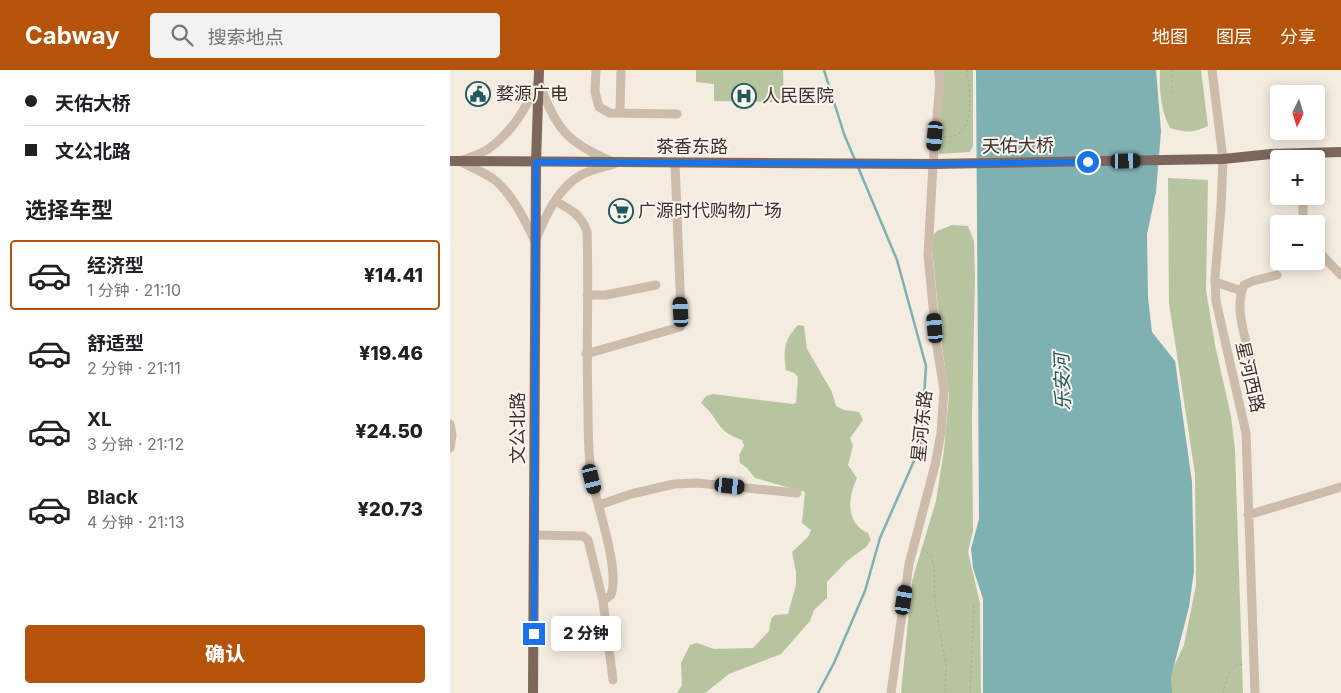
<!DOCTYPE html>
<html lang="zh">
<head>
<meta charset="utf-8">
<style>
  body { margin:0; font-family:Inter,"Noto Sans SC",sans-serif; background:#f2f2f2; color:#202124; height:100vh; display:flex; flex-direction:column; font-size:19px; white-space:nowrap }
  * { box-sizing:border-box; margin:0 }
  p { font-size:16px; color:#757577 }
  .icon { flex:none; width:28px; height:28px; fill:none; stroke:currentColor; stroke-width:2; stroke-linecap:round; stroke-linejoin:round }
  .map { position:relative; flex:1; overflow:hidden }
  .sheet { display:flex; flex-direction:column; background:#fff; width:450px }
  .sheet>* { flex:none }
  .top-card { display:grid; align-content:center; height:110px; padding:0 25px; background:#fff }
  .needle { width:32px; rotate:184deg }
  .buttons { position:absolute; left:820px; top:15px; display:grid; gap:10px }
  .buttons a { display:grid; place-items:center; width:55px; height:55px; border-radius:5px; background:#fff; box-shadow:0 2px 12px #0003; font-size:25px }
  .end { position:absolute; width:22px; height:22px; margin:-11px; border:6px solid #1a73e8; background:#fff; box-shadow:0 0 0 2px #fff }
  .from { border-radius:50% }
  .bubble { position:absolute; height:35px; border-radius:5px; background:#fff; box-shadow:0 2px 12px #0003; font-size:16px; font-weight:800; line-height:35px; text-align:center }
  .car { position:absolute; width:15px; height:30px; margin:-15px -8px; border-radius:6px; box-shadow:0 0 4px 1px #0007; background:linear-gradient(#222 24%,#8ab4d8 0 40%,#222 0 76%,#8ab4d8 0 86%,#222 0) }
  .top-card b { display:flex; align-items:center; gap:18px; height:48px; font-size:19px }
  .top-card b+b { border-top:1px solid #e0e0e0 }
  .top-card i { width:12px; height:12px; background:#202124 }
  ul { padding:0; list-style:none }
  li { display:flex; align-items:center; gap:15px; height:70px; margin:0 10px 8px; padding:0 15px; border:2px solid transparent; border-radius:5px }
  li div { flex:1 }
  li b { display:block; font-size:19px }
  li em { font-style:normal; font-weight:800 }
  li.on { border-color:#b45309 }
  li>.icon { width:45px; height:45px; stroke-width:1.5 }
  h2 { padding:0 25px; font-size:22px; line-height:60px }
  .cta { display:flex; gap:10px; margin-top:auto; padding:10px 25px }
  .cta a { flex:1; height:58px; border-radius:5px; background:#b45309; color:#fff; font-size:20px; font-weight:800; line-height:58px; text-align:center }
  header { display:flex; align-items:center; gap:30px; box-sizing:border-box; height:70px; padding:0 25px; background:#b45309; color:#fff }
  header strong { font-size:24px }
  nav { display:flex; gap:28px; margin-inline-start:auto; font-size:18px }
  .search { width:350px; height:45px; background:#f2f2f2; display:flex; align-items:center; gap:12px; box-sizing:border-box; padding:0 18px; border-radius:5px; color:#757577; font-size:19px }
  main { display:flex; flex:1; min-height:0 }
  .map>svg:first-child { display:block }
</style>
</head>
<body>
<header>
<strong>Cabway</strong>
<div class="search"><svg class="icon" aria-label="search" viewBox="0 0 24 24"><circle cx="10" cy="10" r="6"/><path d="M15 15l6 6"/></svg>搜索地点</div>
<nav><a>地图</a><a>图层</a><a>分享</a></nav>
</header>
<main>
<section class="sheet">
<div class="top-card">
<b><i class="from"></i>天佑大桥</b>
<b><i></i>文公北路</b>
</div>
<h2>选择车型</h2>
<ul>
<li class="on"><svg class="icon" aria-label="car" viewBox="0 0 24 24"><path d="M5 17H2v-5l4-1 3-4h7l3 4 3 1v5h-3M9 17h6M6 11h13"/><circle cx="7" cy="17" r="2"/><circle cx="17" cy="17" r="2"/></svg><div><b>经济型</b><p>1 分钟 · 21:10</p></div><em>¥14.41</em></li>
<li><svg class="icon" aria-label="car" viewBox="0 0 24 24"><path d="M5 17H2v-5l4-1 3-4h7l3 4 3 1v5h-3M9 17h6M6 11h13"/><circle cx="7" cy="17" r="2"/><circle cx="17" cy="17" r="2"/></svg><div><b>舒适型</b><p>2 分钟 · 21:11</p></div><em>¥19.46</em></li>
<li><svg class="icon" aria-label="car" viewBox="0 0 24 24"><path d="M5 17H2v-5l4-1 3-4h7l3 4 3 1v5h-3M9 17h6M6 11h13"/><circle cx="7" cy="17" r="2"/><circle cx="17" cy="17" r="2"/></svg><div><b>XL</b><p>3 分钟 · 21:12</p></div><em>¥24.50</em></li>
<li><svg class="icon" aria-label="car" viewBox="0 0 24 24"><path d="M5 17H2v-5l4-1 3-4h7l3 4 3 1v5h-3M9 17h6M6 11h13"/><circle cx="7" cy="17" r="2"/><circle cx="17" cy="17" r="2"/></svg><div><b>Black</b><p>4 分钟 · 21:13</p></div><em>¥20.73</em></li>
</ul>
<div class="cta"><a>确认</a></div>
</section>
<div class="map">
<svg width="891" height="623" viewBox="0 0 891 623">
  <rect width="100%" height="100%" fill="#f4ebe1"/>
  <path fill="#b8c4a0" d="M246,0h87l1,32 -70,-1v-17l-18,-2z
    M484,0h39v76l-3,6 -31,2 1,-29z
    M710,0h41l7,56c-16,7 -21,7 -38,2 -9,-18 -11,-37 -10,-58z
    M718,108l40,2 -2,110 9,55 16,71 4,34 8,243h-75l-1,-12 17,-36 12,-60 -1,-111 -26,-171z
    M502,155l16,1 6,15 1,37 -3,140 1,113 -5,21 12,51 1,90h-80l11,-112 24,-80 8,-51 5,-55 -7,-48 -11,-109 6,-7z
    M348,255l6,1 3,23 25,43 4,14 8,4 15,2 4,8 -13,18 3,8 -5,19 9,13c-9,19 -12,45 11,55l3,7 -5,7 -19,14 -20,21v16l-13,12 -4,11 -29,33 -52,20 -24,19h-28l5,-8 -1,-22 9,-18 7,-2 17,6 39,-1 16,-17 2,-12 4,-4 13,-1 8,-29v-13l-4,-20 16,-15 3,-7 -9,-7 3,-31 -50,-14 -8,-10 -7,-5 -1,-8 5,-9 -2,-6c-27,-9 -22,-21 -41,-37l5,-7 7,-2 80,10 3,-1 2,-26 -4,-4 -8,-3c-3,-20 -2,-30 12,-45z"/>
  <path fill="#7fb0b2" d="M526,0h180l5,61 -5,61 -9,42 1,64 4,34 23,29 17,121 2,89 -5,36 -18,70 1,16h-189v-94l-10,-31 -2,-19 8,-30z"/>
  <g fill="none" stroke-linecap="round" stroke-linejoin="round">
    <path stroke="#7fb0b2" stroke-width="2.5" d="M374,0l20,64 11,26
      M368,623l16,-30 31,-72 15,-53 41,-93 5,-79 -29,-106 -39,-93"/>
    <path stroke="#b9a596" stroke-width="1" stroke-dasharray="2.5 2.5" stroke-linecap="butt" d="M721,0l2,23
      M494,67c33,3 26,-47 23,-67
      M473,479l8,7 3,9 1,37 11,64 -1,27
      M520,623l4,-90
      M773,623c4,-12 5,-29 21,-29"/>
    <path stroke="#cdbbac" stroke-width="9" d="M146,0l-1,22 4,15 11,6 67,1
      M762,0l11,89 -2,48 -6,71 1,23 30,132 9,260
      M90,15c16,44 28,58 71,76
      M170,43l1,-43
      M11,91c8,-4 18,-6 26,-11 25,-17 39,-42 51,-68
      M11,92c12,6 25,11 35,19 18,16 29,40 39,60
      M853,126v28
      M105,131c15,8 27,14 32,31 2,58 -1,117 1,175 0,24 0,49 4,73 6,28 28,90 19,115l-8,6
      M86,169c10,-24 22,-51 45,-64 9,-5 23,-8 33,-11
      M866,179l25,26
      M765,212l27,9
      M137,225h19l50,-10
      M136,284l94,-27 1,-15 -6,-149
      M800,288c-5,-23 -16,-50 -6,-73l9,-4 24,-6
      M0,354l2,11 -2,13
      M149,435l32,-11 43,-10 23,-1 100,10
      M798,445l93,-28
      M84,465l49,1 5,4 15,61 10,79
      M441,623l18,-129 26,-99 6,-32 3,-43 -7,-43 -9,-92 5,-91 7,-82 -1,-12"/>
    <path stroke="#7d675c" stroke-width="10" d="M0,91l483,3 290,-5 48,-5 70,-2
      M83,623l3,-530 3,-93"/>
  </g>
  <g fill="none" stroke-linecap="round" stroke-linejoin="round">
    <path stroke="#1a73e8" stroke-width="6" d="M84,564l2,-472 397,2 155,-2"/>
  </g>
  <defs>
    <symbol id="civic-ring" viewBox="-11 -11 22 22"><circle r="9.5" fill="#fbf5ee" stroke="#1f5a5e" stroke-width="1.5"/><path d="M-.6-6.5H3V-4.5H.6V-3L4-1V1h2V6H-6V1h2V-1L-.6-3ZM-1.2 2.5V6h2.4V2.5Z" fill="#1f5a5e"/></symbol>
    <symbol id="hospital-ring" viewBox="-11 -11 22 22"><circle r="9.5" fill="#fbf5ee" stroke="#1f5a5e" stroke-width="1.5"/><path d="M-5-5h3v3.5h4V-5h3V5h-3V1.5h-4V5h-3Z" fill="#1f5a5e"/></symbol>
    <symbol id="supermarket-ring" viewBox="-11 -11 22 22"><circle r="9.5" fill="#fbf5ee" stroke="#1f5a5e" stroke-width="1.5"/><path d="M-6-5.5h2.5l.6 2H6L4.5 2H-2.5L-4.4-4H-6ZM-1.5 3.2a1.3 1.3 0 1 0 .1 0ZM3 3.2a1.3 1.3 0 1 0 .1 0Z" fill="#1f5a5e"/></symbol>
  </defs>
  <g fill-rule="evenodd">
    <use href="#civic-ring" x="14" y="10" width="28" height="28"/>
    <use href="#hospital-ring" x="280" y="12" width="28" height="28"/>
    <use href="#supermarket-ring" x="157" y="127" width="28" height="28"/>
  </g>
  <g text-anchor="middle" stroke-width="4" stroke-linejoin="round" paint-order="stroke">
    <g font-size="18" fill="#3b302b" stroke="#fbf5ee" text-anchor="start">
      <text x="46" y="30">婺源广电</text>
      <text x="312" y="32">人民医院</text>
      <text x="188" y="147">广源时代购物广场</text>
    </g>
    <g font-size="18" fill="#3b302b" stroke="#fbf5ee">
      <text transform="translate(568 76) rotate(-1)" y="6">天佑大桥</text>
      <text x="242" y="83">茶香东路</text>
      <text transform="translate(800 307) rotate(77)" y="6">星河西路</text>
      <text transform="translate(472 356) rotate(-84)" y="6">星河东路</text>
      <text transform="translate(68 358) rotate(-90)" y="6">文公北路</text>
    </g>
    <g font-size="19" font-style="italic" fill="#1f5a5e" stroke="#fbf5ee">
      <text transform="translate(612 312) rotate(-92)" y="7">乐安河</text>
    </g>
  </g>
</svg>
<div class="buttons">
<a><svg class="needle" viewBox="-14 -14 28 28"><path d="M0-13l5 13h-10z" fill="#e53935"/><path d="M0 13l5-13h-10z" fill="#757577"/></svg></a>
<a>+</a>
<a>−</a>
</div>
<i class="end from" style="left:638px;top:92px"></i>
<i class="end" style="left:84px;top:564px"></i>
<div class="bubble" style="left:101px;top:546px;width:70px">2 分钟</div>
<i class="car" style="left:485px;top:66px;rotate:185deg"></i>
<i class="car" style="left:676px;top:91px;rotate:89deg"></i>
<i class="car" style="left:231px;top:242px;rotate:357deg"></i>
<i class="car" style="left:485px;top:258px;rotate:355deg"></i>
<i class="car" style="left:142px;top:409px;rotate:166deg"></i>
<i class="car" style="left:280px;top:416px;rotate:96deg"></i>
<i class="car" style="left:454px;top:530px;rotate:9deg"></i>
</div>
</main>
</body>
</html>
